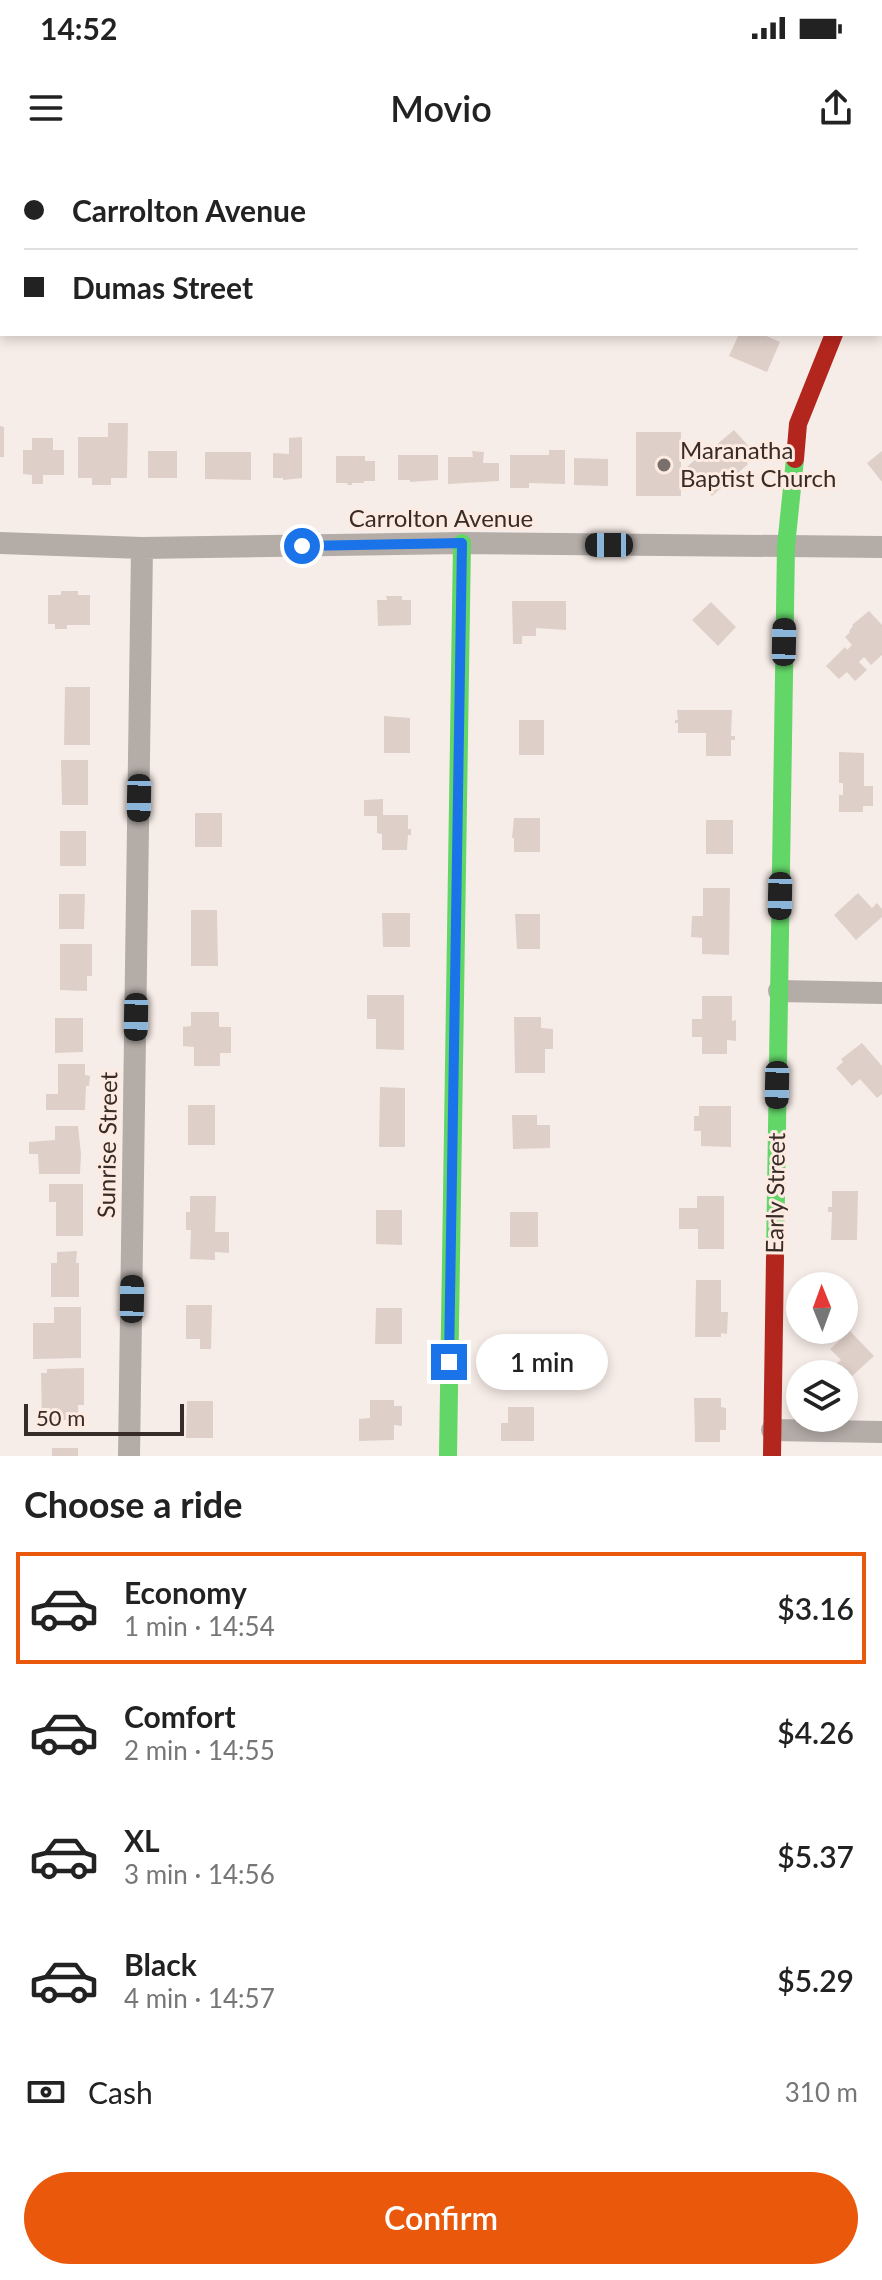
<!DOCTYPE html>
<html lang="en">
<head>
<meta charset="utf-8">
<style>
  body { margin:0; font-family:Lato,sans-serif; background:#f6f6f6; color:#222; height:100vh; display:flex; flex-direction:column; font-size:30px; white-space:nowrap }
  * { box-sizing:border-box; margin:0 }
  p { font-size:26px; color:#767676 }
  .icon { flex:none; width:44px; height:44px; fill:none; stroke:currentColor; stroke-width:2; stroke-linecap:round; stroke-linejoin:round }
  .map { position:relative; height:1296px; overflow:hidden }
  .panel { display:flex; flex-direction:column; background:#fff; flex:1 }
  .panel>* { flex:none }
  .hud { position:absolute; left:0px; top:0px; width:882px; height:176px; box-shadow:0 4px 12px #0003; display:grid; align-content:center; height:176px; padding:0 24px; background:#fff }
  .needle { width:52px; rotate:359deg }
  .controls { position:absolute; left:786px; top:1112px; display:grid; gap:16px }
  .controls a { display:grid; place-items:center; width:72px; height:72px; border-radius:50%; background:#fff; box-shadow:0 4px 12px #0003; font-size:40px }
  .scale { position:absolute; left:24px; bottom:20px; width:160px; box-sizing:border-box; padding-left:8px; border:4px solid #372c27; border-top:0; font-size:22px; line-height:28px; white-space:nowrap; color:#372c27; -webkit-text-stroke:6px #fdebe2; paint-order:stroke }
  .end { position:absolute; width:36px; height:36px; margin:-18px; border:10px solid #1a73e8; background:#fff; box-shadow:0 0 0 4px #fff }
  .from { border-radius:50% }
  .bubble { position:absolute; height:56px; border-radius:28px; background:#fff; box-shadow:0 4px 12px #0003; font-size:26px; font-weight:600; line-height:56px; text-align:center }
  .car { position:absolute; width:24px; height:48px; margin:-24px -12px; border-radius:10px; box-shadow:0 0 6px 2px #0007; background:linear-gradient(#222 24%,#8ab4d8 0 40%,#222 0 76%,#8ab4d8 0 86%,#222 0) }
  .hud b { display:flex; align-items:center; gap:28px; height:76px; font-size:30px }
  .hud b+b { border-top:2px solid #e0e0e0 }
  .hud i { width:20px; height:20px; background:#222 }
  ul { padding:0; list-style:none }
  li { display:flex; align-items:center; gap:24px; height:112px; margin:0 16px 12px; padding:0 8px; border:4px solid transparent; border-radius:0px }
  li div { flex:1 }
  li b { display:block; font-size:30px }
  li em { font-style:normal; font-weight:600 }
  li.on { border-color:#ea580c }
  li>.icon { width:72px; height:72px; stroke-width:1.5 }
  h2 { padding:0 24px; font-size:36px; line-height:96px }
  .pay { display:flex; align-items:center; gap:20px; height:88px; padding:0 24px; font-size:30px }
  .pay p { margin-inline-start:auto }
  .primary-button { display:flex; gap:16px; margin-top:auto; padding:16px 24px }
  .primary-button a { flex:1; height:92px; border-radius:48px; background:#ea580c; color:#fff; font-size:32px; font-weight:600; line-height:92px; text-align:center }
  .status { display:flex; justify-content:space-between; align-items:center; height:56px; padding:0 40px; background:#fff; direction:ltr }
  .status svg { height:22px; fill:currentColor }
  header { display:flex; justify-content:space-between; align-items:center; height:104px; padding:0 24px; background:#fff; font-size:36px; font-weight:600 }
  .map>svg:first-child { display:block }
</style>
</head>
<body>
<div class="status"><b>14:52</b><svg viewBox="0 0 49 12"><path d="M0 12V9h3v3zM5 12V6h3v6zM10 12V3h3v9zM15 12V0h3v12zM26 1h20v11H26zM47 4h2v5h-2z"/></svg></div>
<header><svg class="icon" aria-label="menu" viewBox="0 0 24 24"><path d="M4 6h16M4 12h16M4 18h16"/></svg>Movio<svg class="icon" aria-label="share" viewBox="0 0 24 24"><path d="M12 15V3M7 8l5-5 5 5M5 13v7h14v-7"/></svg></header>
<div class="map">
<svg width="882" height="1296" viewBox="0 0 882 1296">
  <rect width="100%" height="100%" fill="#f7ede8"/>
  <path fill="#decfc8" d="M739,174h23l18,8 -13,30 -38,-16z
    M108,263h20l-1,55h-16v7h-19v-7h-14v-41h30z
    M0,266l4,1v30h-4z
    M734,270l20,22 -9,8 3,4 -36,32 -26,-28 25,-23 9,9 1,-1 -6,-7z
    M636,272h45v64h-45z
    M302,277v41l-19,2v-2h-10v-25l16,1v-16z
    M32,278h21v12h11v25h-21v9h-11v-9l-9,-1v-24h9z
    M549,290h16v34l-36,-1v5h-19v-33h39z
    M148,291h29v27h-29z
    M472,291l12,1 -1,11h16v18l-51,3v-27h25z
    M882,291v31l-15,-19z
    M205,292h46v28l-46,-1z
    M398,295h40v25l-28,2v-2h-12z
    M336,296h29v5h10v20h-11v2h-12v2h-4l-1,-2h-11z
    M574,298l34,1v27l-34,-1z
    M61,431h17v4h12v30h-23v4h-12v-5h-7v-29h13z
    M386,436h16v4h9v25l-33,1 -1,-26h10z
    M512,441h54v29l-30,-2v8h-14v8h-9z
    M711,442l25,25 -18,19 -26,-26z
    M869,451l13,14v30l-11,10 -7,-8 -5,5 8,8 -12,11 -8,-9 -8,7 -13,-13 19,-19 2,3 5,-5 -7,-8 5,-5 -1,-1 4,-5 -1,-1z
    M65,527h25v58h-26z
    M677,550h55l-1,26h4v4h-4v16h-25v-23h-28v-10h-3v-3h3z
    M384,556l26,2v35h-26z
    M519,560h25v35h-25z
    M839,592l25,1v33h9v20h-10v6h-24v-17h4v-12h-4z
    M61,600h27v45h-26z
    M383,639v16h25v14h3v6h-3l-1,15h-25v-16l-5,-1v-17h-13v-16z
    M195,653h27v34h-27z
    M514,658h26v34h-26v-14h-2z
    M706,660h27v34h-27z
    M60,671h26v35h-26z
    M703,728h27l-1,67 -27,-1v-16l-11,-1 1,-21h11z
    M858,733l14,15 5,-5 5,6v8l-26,23 -22,-25z
    M59,734h26l-1,35h-25z
    M191,750h26l1,56h-27z
    M382,753h28v34h-27z
    M515,754h25v35h-23z
    M60,784h32v32h-5v15l-27,-1z
    M367,835h37v55l-28,-1v-30h-9z
    M702,836h30v25l4,-1v21l-9,-1v14h-25v-17h-10v-18h10z
    M191,852h28v15h12v26h-11v13h-26v-19l-11,-1v-19l8,-1z
    M514,857h27v11l12,1v20h-8v24h-30z
    M55,858h28v34l-28,1z
    M862,883l20,23v28l-5,4 -17,-19 -8,7 -16,-18 7,-6 -2,-3z
    M58,904h27v11l5,1 -1,10h-3l-1,24h-39v-16h12z
    M380,927l25,1v59h-26z
    M188,945h27v40h-27z
    M699,946h32v41l-30,-1v-15h-7v-15h5z
    M512,955h25v10h13v23l-37,1z
    M55,966h23l3,28 -1,20h-41l-1,-20h-9v-12l26,-2z
    M49,1024h34v52h-27v-34h-7z
    M832,1031h26l-1,49h-26l1,-28h-4v-5h4z
    M190,1036h26l-1,36h14v21l-14,-1v8l-25,-1 1,-29h-5v-18h4z
    M697,1036h27v53h-26v-20h-19v-21h18z
    M376,1050h26v35l-26,-1z
    M510,1052h28v35h-28z
    M77,1091l-1,12h3v34h-28v-34h6v-11z
    M696,1120h25v32h7l-1,22 -6,-1v4h-26z
    M186,1145h26l-1,44h-11v-10h-14z
    M54,1147h27v51l-48,1v-36h21z
    M376,1148h26v36h-27z
    M850,1171l24,25 -24,22 -14,-14 5,-4 -11,-11z
    M84,1208v37h-6v15h-36l-1,-47h6v-4z
    M694,1238h27v9l5,1v22h-6v12h-25z
    M370,1240h24v6h8v20l-8,-1v15l-35,1v-22l11,-1z
    M187,1241h26v37h-27z
    M508,1247h26v34h-33v-18h7z
    M52,1288h26v8h-26z"/>
  <g fill="none" stroke-linecap="round" stroke-linejoin="round">
    <path stroke="#b4aca7" stroke-width="22" d="M880,114l2,-2
      M0,383l142,5 320,-5 420,4
      M779,831l103,2
      M772,1270l110,2
      M129,1296l13,-908"/>
    <path stroke="#63d668" stroke-width="18" d="M775,1097l11,-711 9,-87
      M448,1296l14,-913"/>
    <path stroke="#b3261e" stroke-width="18" d="M795,299l3,-35 36,-90
      M772,1296l3,-199"/>
  </g>
  <g fill="none" stroke-linecap="round" stroke-linejoin="round">
    <path stroke="#1a73e8" stroke-width="10" d="M302,386l160,-3 -13,819"/>
  </g>
  <circle fill="#7a706b" stroke="#fdebe2" stroke-width="3" cx="664" cy="305" r="8"/>
  <g text-anchor="middle" stroke-width="6" stroke-linejoin="round" paint-order="stroke">
    <g font-size="24" fill="#372c27" stroke="#fdebe2" text-anchor="start">
      <text x="680" y="299">Maranatha<tspan x="680" dy="28">Baptist Church</tspan></text>
    </g>
    <g font-size="24" fill="#372c27" stroke="#fdebe2">
      <text x="441" y="367">Carrolton Avenue</text>
      <text transform="translate(108 985) rotate(-89)" y="8">Sunrise Street</text>
      <text transform="translate(776 1033) rotate(-89)" y="8">Early Street</text>
    </g>
  </g>
</svg>
<div class="controls">
<a><svg class="needle" viewBox="-14 -14 28 28"><path d="M0-13l5 13h-10z" fill="#e53935"/><path d="M0 13l5-13h-10z" fill="#767676"/></svg></a>
<a><svg class="icon" aria-label="layers" viewBox="0 0 24 24"><path d="M12 4l9 5-9 5-9-5zM3 14l9 5 9-5"/></svg></a>
</div>
<div class="scale">50 m</div>
<i class="end from" style="left:302px;top:386px"></i>
<i class="end" style="left:449px;top:1202px"></i>
<div class="bubble" style="left:476px;top:1174px;width:132px">1 min</div>
<i class="car" style="left:609px;top:385px;rotate:270deg"></i>
<i class="car" style="left:784px;top:482px;rotate:1deg"></i>
<i class="car" style="left:139px;top:638px;rotate:181deg"></i>
<i class="car" style="left:780px;top:736px;rotate:181deg"></i>
<i class="car" style="left:136px;top:857px;rotate:181deg"></i>
<i class="car" style="left:777px;top:925px;rotate:181deg"></i>
<i class="car" style="left:132px;top:1139px;rotate:1deg"></i>
<div class="hud">
<b><i class="from"></i>Carrolton Avenue</b>
<b><i></i>Dumas Street</b>
</div>
</div>
<section class="panel">
<h2>Choose a ride</h2>
<ul>
<li class="on"><svg class="icon" aria-label="car" viewBox="0 0 24 24"><path d="M5 17H2v-5l4-1 3-4h7l3 4 3 1v5h-3M9 17h6M6 11h13"/><circle cx="7" cy="17" r="2"/><circle cx="17" cy="17" r="2"/></svg><div><b>Economy</b><p>1 min · 14:54</p></div><em>$3.16</em></li>
<li><svg class="icon" aria-label="car" viewBox="0 0 24 24"><path d="M5 17H2v-5l4-1 3-4h7l3 4 3 1v5h-3M9 17h6M6 11h13"/><circle cx="7" cy="17" r="2"/><circle cx="17" cy="17" r="2"/></svg><div><b>Comfort</b><p>2 min · 14:55</p></div><em>$4.26</em></li>
<li><svg class="icon" aria-label="car" viewBox="0 0 24 24"><path d="M5 17H2v-5l4-1 3-4h7l3 4 3 1v5h-3M9 17h6M6 11h13"/><circle cx="7" cy="17" r="2"/><circle cx="17" cy="17" r="2"/></svg><div><b>XL</b><p>3 min · 14:56</p></div><em>$5.37</em></li>
<li><svg class="icon" aria-label="car" viewBox="0 0 24 24"><path d="M5 17H2v-5l4-1 3-4h7l3 4 3 1v5h-3M9 17h6M6 11h13"/><circle cx="7" cy="17" r="2"/><circle cx="17" cy="17" r="2"/></svg><div><b>Black</b><p>4 min · 14:57</p></div><em>$5.29</em></li>
</ul>
<div class="pay"><svg class="icon" aria-label="cash" viewBox="0 0 24 24"><path d="M3 7h18v10H3z"/><circle cx="12" cy="12" r="2"/></svg>Cash<p>310 m</p></div>
<div class="primary-button"><a>Confirm</a></div>
</section>
</body>
</html>
